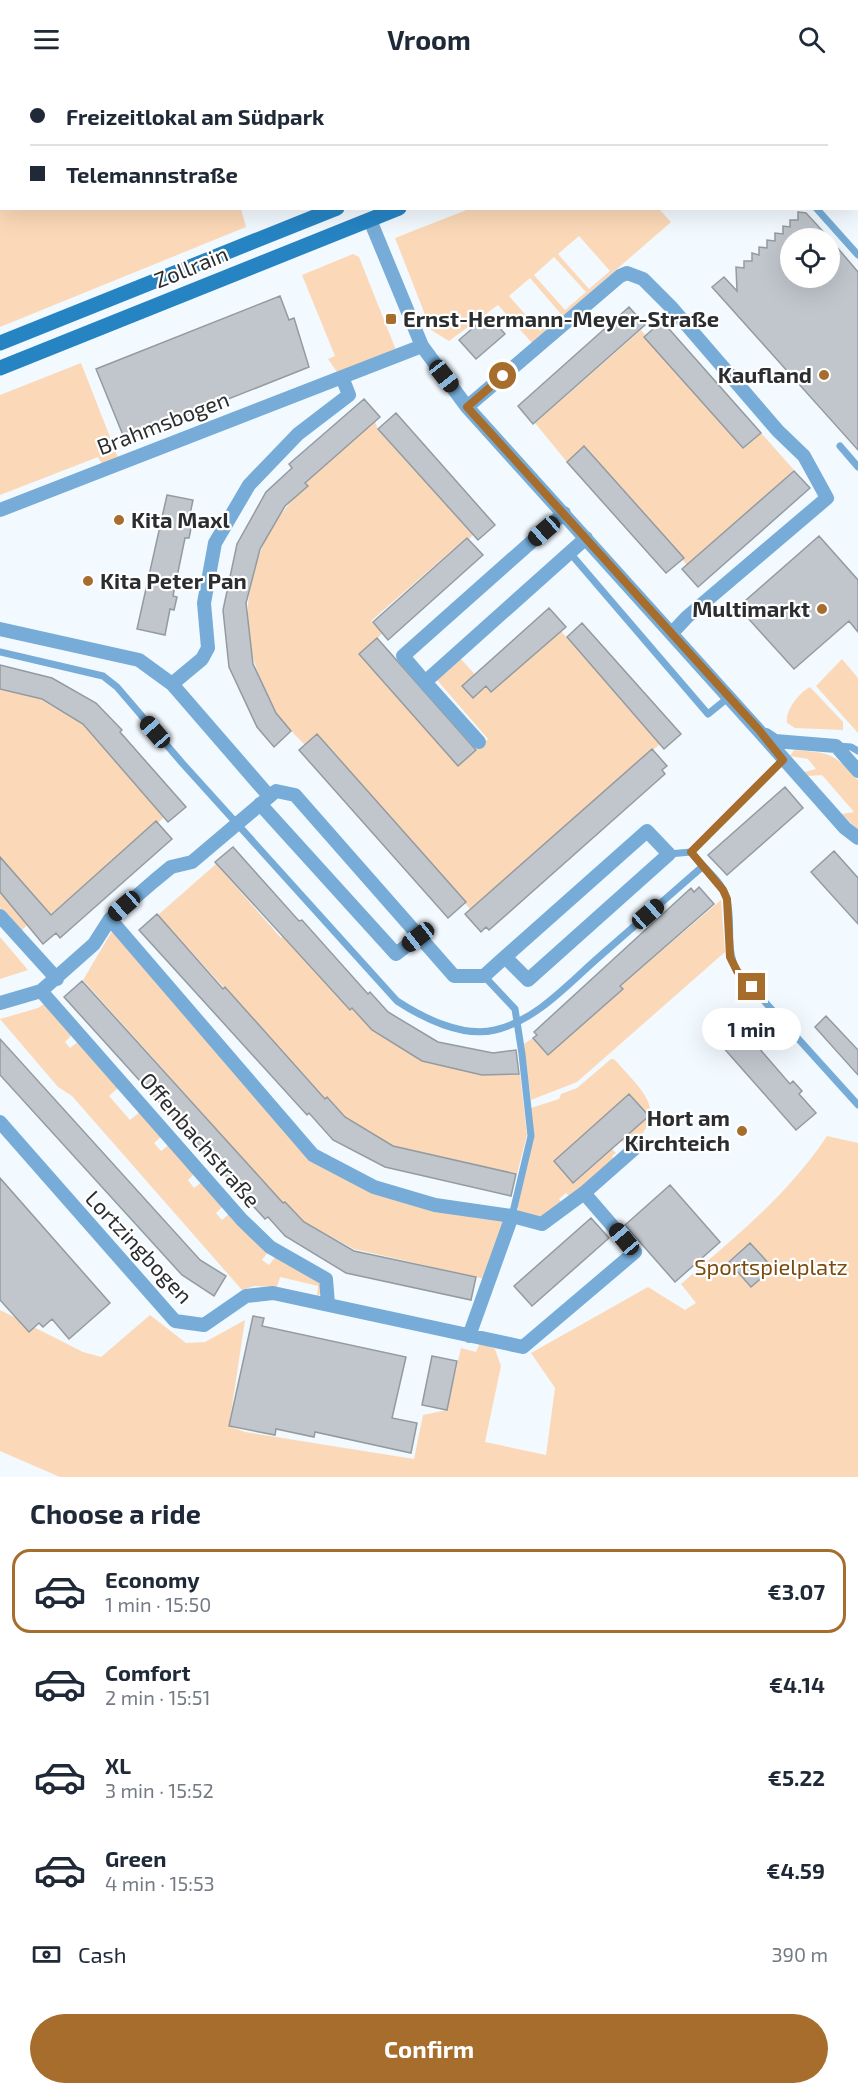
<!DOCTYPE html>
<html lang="en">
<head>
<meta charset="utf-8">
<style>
  body { margin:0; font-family:"Exo 2",sans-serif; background:#f6f6f7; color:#1f2937; height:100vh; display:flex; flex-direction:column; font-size:22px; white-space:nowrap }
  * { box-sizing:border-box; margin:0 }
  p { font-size:20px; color:#747a83 }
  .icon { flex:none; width:33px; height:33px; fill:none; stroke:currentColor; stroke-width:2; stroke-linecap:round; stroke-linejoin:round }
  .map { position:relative; height:1399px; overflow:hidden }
  .drawer { display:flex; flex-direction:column; background:#fff; flex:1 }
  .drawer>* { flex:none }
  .banner { position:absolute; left:0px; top:0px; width:858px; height:132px; box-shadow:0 6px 24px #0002; display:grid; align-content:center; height:132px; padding:0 30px; background:#fff }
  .buttons { position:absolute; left:780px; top:150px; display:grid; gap:12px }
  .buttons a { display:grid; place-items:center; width:60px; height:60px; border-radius:50%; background:#fff; box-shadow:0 6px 24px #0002; font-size:30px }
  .end { position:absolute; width:27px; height:27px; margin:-14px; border:8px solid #a76d2c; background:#fff; box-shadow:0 0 0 3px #fff }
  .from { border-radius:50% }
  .bubble { position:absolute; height:42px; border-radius:21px; background:#fff; box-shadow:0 6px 24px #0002; font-size:20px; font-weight:700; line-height:42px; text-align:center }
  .car { position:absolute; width:18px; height:36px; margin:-18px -9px; border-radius:8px; box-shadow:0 0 4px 2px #0007; background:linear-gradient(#222 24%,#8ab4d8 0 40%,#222 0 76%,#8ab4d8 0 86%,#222 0) }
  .banner b { display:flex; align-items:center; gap:21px; height:57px; font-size:22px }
  .banner b+b { border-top:2px solid #e0e1e3 }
  .banner i { width:15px; height:15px; background:#1f2937 }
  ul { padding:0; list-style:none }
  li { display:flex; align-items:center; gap:18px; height:84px; margin:0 12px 9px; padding:0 18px; border:3px solid transparent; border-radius:18px }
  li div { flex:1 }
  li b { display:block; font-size:22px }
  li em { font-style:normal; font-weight:700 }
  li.current { border-color:#a76d2c }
  li>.icon { width:54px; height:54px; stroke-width:1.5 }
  h2 { padding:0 30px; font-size:27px; line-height:72px }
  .pay { display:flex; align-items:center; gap:15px; height:66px; padding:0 30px; font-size:22px }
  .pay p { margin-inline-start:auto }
  .cta { display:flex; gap:12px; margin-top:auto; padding:12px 30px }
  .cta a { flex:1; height:69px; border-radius:36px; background:#a76d2c; color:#fff; font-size:24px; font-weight:700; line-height:69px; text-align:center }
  header { display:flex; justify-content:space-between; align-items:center; height:78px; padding:0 30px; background:#fff; font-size:27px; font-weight:700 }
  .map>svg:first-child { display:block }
</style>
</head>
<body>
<header><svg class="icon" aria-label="menu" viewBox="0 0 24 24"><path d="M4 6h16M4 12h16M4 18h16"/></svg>Vroom<svg class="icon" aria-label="search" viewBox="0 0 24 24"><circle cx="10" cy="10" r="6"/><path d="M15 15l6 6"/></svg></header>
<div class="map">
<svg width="858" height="1399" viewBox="0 0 858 1399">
  <rect width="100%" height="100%" fill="#f2f9ff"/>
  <path fill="#fbd9b8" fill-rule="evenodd" d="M0,0h626l-624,2v128l239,1 5,18 -246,100z
    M469,131h190l12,13 -139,121 -34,-38 -49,36 -18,-11 -36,-92zM579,158l31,35 -21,18 -31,-35zM554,179l32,35 -21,18 -31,-35zM530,200l30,35 -20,18 -31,-35z
    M353,176l6,3 37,93 -59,22 -9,-13 7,-3 -33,-81z
    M641,252l102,119 18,-16 33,37 -107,95 -102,-119 -18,16 -32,-39z
    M81,285l38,97 -16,6 -5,-9 -98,38v-100z
    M375,343l3,9 95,105 -4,4 -2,-2 -96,84 12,12 -24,22 99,111 30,-27 -51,-59 23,-22 31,34 70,-61 99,113 -190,165 -153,-175 -12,11c-10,-10 -20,-20 -28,-31 -6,-8 -10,-19 -14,-29 -32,-71 -12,-148 44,-200l-2,-2z
    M842,581l16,19v55l-42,-47z
    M810,609l33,35v8l-48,-2 -8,-5c-2,-13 12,-30 23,-36z
    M0,611l36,8 47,27 81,93 -6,6 -2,-2 -107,95 -5,-6 1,-2 -45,-51z
    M794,672c37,3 38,2 64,30v50l-16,-16 12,-2 -32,-37 -14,1 -4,-4 12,-3 -8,-10 -18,-3z
    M216,786l65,74 2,-2 67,74 3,-1 69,52 60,14 38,-1 7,61 -10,39 -124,-28 -48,-29 -18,-20 -2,2 -167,-184z
    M0,814l28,32 -7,7 -21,-23z
    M721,822l4,52 -148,130 -46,18 -7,-56 9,-6 15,17 75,-66 -3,-3z
    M115,848l198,229 55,30 144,31 -23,64 -135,-31 -50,-27 -18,-20 -3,1 -200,-223z
    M0,859l28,33 -28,9z
    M45,925l28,31 -8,8 5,6 9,-7 40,46 -10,9 21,24 11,-9 21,25 -8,7 7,8 9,-7 25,29 -7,7 6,8 9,-7 21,24 -8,8 6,7 8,-7 39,38 -7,9 7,5 7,-9 46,28 -1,10 -4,2 1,-10 -38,-9 -3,10 -23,-1 -12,4 -170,-194 -14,-9 -58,-68 38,-11z
    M611,981h3c29,33 58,53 14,89l-7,-8 27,-24 -19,-22 -75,67 19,22 39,-34 4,4 -4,3 3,4 -43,40 -6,-7 -7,6 5,7 -19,12 -26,-7 -2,-4 13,-58 1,-41 28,-9 2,-5 16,-6z
    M827,1058l31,7v334h-798l-60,-26v-141l83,42 18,5 49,-42 36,28 19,-1 40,-22 -16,106 16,6 169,27 9,-44 24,-5 14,-62 15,4 4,-9 15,6 6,17 -16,76 61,13 9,-67 -24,-35 117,-66 37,23 11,-7 -15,-19c54,-47 106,-88 146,-148z"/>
  <path fill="#c0c6cc" stroke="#949ba0" stroke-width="1.5" d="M798,134l8,1 23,25h-39v40h40v-39l28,33v178l-146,-163 12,-10 13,14 -1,-24 8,1v-7h8v-8l7,2v-8l8,1v-8l8,1v-8l8,1v-8l7,1v-7h8z
    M280,218l9,24 5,-2 15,49 -184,73 -29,-71z
    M629,229l16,18 -112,99 -15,-18z
    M488,237l17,19 -29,25 -17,-19z
    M662,243l99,112 -18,15 -99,-111z
    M364,321l16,18 -75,66 3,3 -23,20 -25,43 -14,54 7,61 23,49 15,18 -17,16 -17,-20 -28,-60 -6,-57 14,-66 29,-52 26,-24 -3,-4z
    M396,335l99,112 -17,15 -100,-111z
    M584,368l100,112 -18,15 -99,-111z
    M794,393l16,17 -112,99 -16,-18z
    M167,417l26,5 -5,24h4l-3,14h-4l-12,58 4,1 -3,13 -4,-1 -5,26 -28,-6z
    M819,458l39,44v52l-9,-11 -55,48 -56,-62z
    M467,460l16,17 -95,85 -15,-18z
    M549,530l17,19 -75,65 -5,-6 -13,12 -11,-12z
    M582,545l99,111 -17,15 -97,-112z
    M377,560l99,112 -18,16 -99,-112z
    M0,587l52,13 44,25 26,27 -2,2 66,75 -18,15 -85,-98 -41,-25 -42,-10z
    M317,656l149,168 -18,16 -149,-168z
    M652,671l15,17 -5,4 3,4 -176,156 -3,-3 -5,5 -16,-18z
    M785,709l18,21 -76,67 -19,-20z
    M156,743l16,18 -112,99 -4,-5 -13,11 -43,-52v-35l51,58z
    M233,769l66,74 3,-1 66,74 2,-2 18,20 50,30 55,11 23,-3 3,24 -37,1 -60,-14 -50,-31 -20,-22 -2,2 -135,-148z
    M834,773l24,27v46l-47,-52z
    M699,809l15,17 -94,82 3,3 -75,66 -15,-17 4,-3 -3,-3 157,-144 3,4z
    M157,836l66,75 2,-2 100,112 2,-2 18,20 48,29 123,28 -5,22 -126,-29 -52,-27 -24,-27 -2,2 -168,-185z
    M82,903l201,222 2,-1 19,20 50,29 122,26 -5,23 -125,-27 -61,-37 -17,-19 -3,2 -201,-222z
    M725,933l16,18 3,-3 9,11 -2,2 39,45 3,-3 9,10 -3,3 17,19 -20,17 -90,-102z
    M826,938l32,34v25l-43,-48z
    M0,961l200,221 26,16 -12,20 -32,-21 -182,-200z
    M629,1016l20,22 -76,67 -19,-22z
    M0,1100l110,125 -41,36 -17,-20 -9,8 -4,-4 -10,9 -29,-32z
    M670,1107l50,57 -45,40 -50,-57z
    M591,1140l18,20 -77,68 -18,-20z
    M750,1165l23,25 -22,19 -22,-25z
    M253,1238l11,2 -2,8 144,31 -14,61 25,5 -6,30 -96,-21 -1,5 -38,-8 -1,6 -46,-9z
    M432,1278l25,5 -10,49 -25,-5z"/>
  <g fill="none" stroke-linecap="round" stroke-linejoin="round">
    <path stroke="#76acd7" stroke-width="7" d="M856,64l2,-1
      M816,130l42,47
      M840,368l18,21
      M570,475l138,161 21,-17
      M0,574l103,24 14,11 66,77 214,237c26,17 66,37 98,29 42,-10 73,-46 104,-73 34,-30 69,-60 103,-90
      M838,668l13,1 7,4
      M691,774l92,-92
      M669,776l22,-2c10,14 30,28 35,44 8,25 -2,51 11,75l121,134
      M484,898l31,33 7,45 9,82 -19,80"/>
    <path stroke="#76acd7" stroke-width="14" d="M370,142l52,126 45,61 292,324 86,97 13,10
      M467,329l153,-131 7,-3 16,6 29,29 106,123 26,25 23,42 -140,119 -15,16
      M0,432l422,-164
      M564,435l-161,143 22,26 161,-144
      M0,551l139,31 33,24 97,112
      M425,604l54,60
      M172,606l30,-25 6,-11 -4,-45 11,-60 34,-58 49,-51 51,-39 -7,-18
      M766,657l9,6 61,5 22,25
      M260,726l136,150 22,-17
      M0,838l57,63
      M110,841l203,236 61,32 61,18 77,11 30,8 42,-31 50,-44
      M41,913l201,229 28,27 56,32 2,25
      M0,925l41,-12 53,-47 16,-25 44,-38 17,-14 21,-5 84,-71 19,4 159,181h30l21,-19 142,-126 22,23 -141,126 -23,-23
      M0,1044l175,199 29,4 42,-29 27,-3 250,54 112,-95 -51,-59
      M469,1258l43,-120"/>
    <path stroke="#2684c3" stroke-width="15" d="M662,2l3,-2
      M722,2l4,-2
      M0,265l337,-135
      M0,290l399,-160"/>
  </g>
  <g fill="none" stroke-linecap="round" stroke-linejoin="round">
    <path stroke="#a76d2c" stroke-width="8" d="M503,298l-36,31 292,323 24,30 -92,92 32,38 4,9 3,58 7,14 15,16"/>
  </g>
  <g fill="#a76d2c" stroke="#fff" stroke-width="2">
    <rect x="385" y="235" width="12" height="12" rx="3"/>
    <circle cx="824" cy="297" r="6"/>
    <circle cx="119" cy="442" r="6"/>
    <circle cx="88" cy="503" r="6"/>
    <circle cx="822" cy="531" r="6"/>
    <circle cx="742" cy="1053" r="6"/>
  </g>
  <g text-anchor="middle" stroke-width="4.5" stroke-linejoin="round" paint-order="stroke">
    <g font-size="22" fill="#2b2d2f" stroke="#fff">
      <text transform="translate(191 189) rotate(-22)" y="8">Zollrain</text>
      <text transform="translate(163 345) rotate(-21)" y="8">Brahmsbogen</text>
      <text transform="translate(200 1062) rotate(49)" y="8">Offenbachstraße</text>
      <text transform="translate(139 1169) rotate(47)" y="8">Lortzingbogen</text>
    </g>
    <g font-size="22" font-weight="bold" fill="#2b2d2f" stroke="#fff" text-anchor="start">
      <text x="403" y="249">Ernst-Hermann-Meyer-Straße</text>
      <text x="812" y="305" text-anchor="end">Kaufland</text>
      <text x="131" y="450">Kita Maxl</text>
      <text x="100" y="511">Kita Peter Pan</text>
      <text x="810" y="539" text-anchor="end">Multimarkt</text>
      <text x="730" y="1048" text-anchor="end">Hort am<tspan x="730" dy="25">Kirchteich</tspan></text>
    </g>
    <g font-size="22" fill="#7b4c0f" stroke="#fff">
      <text x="771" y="1197">Sportspielplatz</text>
    </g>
  </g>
</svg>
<div class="buttons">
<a><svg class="icon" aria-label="locate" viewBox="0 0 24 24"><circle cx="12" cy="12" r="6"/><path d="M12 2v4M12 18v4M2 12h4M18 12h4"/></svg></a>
</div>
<i class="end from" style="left:503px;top:298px"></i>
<i class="end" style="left:752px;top:909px"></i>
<div class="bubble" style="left:702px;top:930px;width:99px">1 min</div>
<i class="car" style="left:444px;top:298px;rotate:142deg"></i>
<i class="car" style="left:544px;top:453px;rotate:229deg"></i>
<i class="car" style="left:155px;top:654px;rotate:319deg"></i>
<i class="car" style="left:124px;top:828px;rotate:229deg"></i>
<i class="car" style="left:648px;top:836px;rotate:49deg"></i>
<i class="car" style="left:418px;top:859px;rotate:232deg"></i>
<i class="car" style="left:624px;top:1161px;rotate:320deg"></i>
<div class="banner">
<b><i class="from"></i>Freizeitlokal am Südpark</b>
<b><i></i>Telemannstraße</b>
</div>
</div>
<section class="drawer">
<h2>Choose a ride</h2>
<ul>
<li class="current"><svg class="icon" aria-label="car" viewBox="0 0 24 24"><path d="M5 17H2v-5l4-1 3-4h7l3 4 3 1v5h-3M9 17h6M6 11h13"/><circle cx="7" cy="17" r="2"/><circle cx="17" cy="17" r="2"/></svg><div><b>Economy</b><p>1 min · 15:50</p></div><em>€3.07</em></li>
<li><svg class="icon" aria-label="car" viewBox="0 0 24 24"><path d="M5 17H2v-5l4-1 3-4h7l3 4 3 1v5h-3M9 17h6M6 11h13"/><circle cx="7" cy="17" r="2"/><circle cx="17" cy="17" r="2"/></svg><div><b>Comfort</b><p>2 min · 15:51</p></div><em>€4.14</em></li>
<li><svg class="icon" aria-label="car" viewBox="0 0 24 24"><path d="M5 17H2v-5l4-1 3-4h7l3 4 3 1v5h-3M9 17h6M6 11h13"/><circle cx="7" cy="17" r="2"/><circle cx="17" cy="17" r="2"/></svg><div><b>XL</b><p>3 min · 15:52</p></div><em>€5.22</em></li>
<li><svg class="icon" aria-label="car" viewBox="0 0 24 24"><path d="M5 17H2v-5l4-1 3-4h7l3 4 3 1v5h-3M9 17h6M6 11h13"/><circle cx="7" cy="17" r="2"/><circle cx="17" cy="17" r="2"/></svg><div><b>Green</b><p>4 min · 15:53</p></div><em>€4.59</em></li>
</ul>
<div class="pay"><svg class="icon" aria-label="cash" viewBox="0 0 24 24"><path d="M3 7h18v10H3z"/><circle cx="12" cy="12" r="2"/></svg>Cash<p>390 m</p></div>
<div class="cta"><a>Confirm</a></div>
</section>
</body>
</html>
